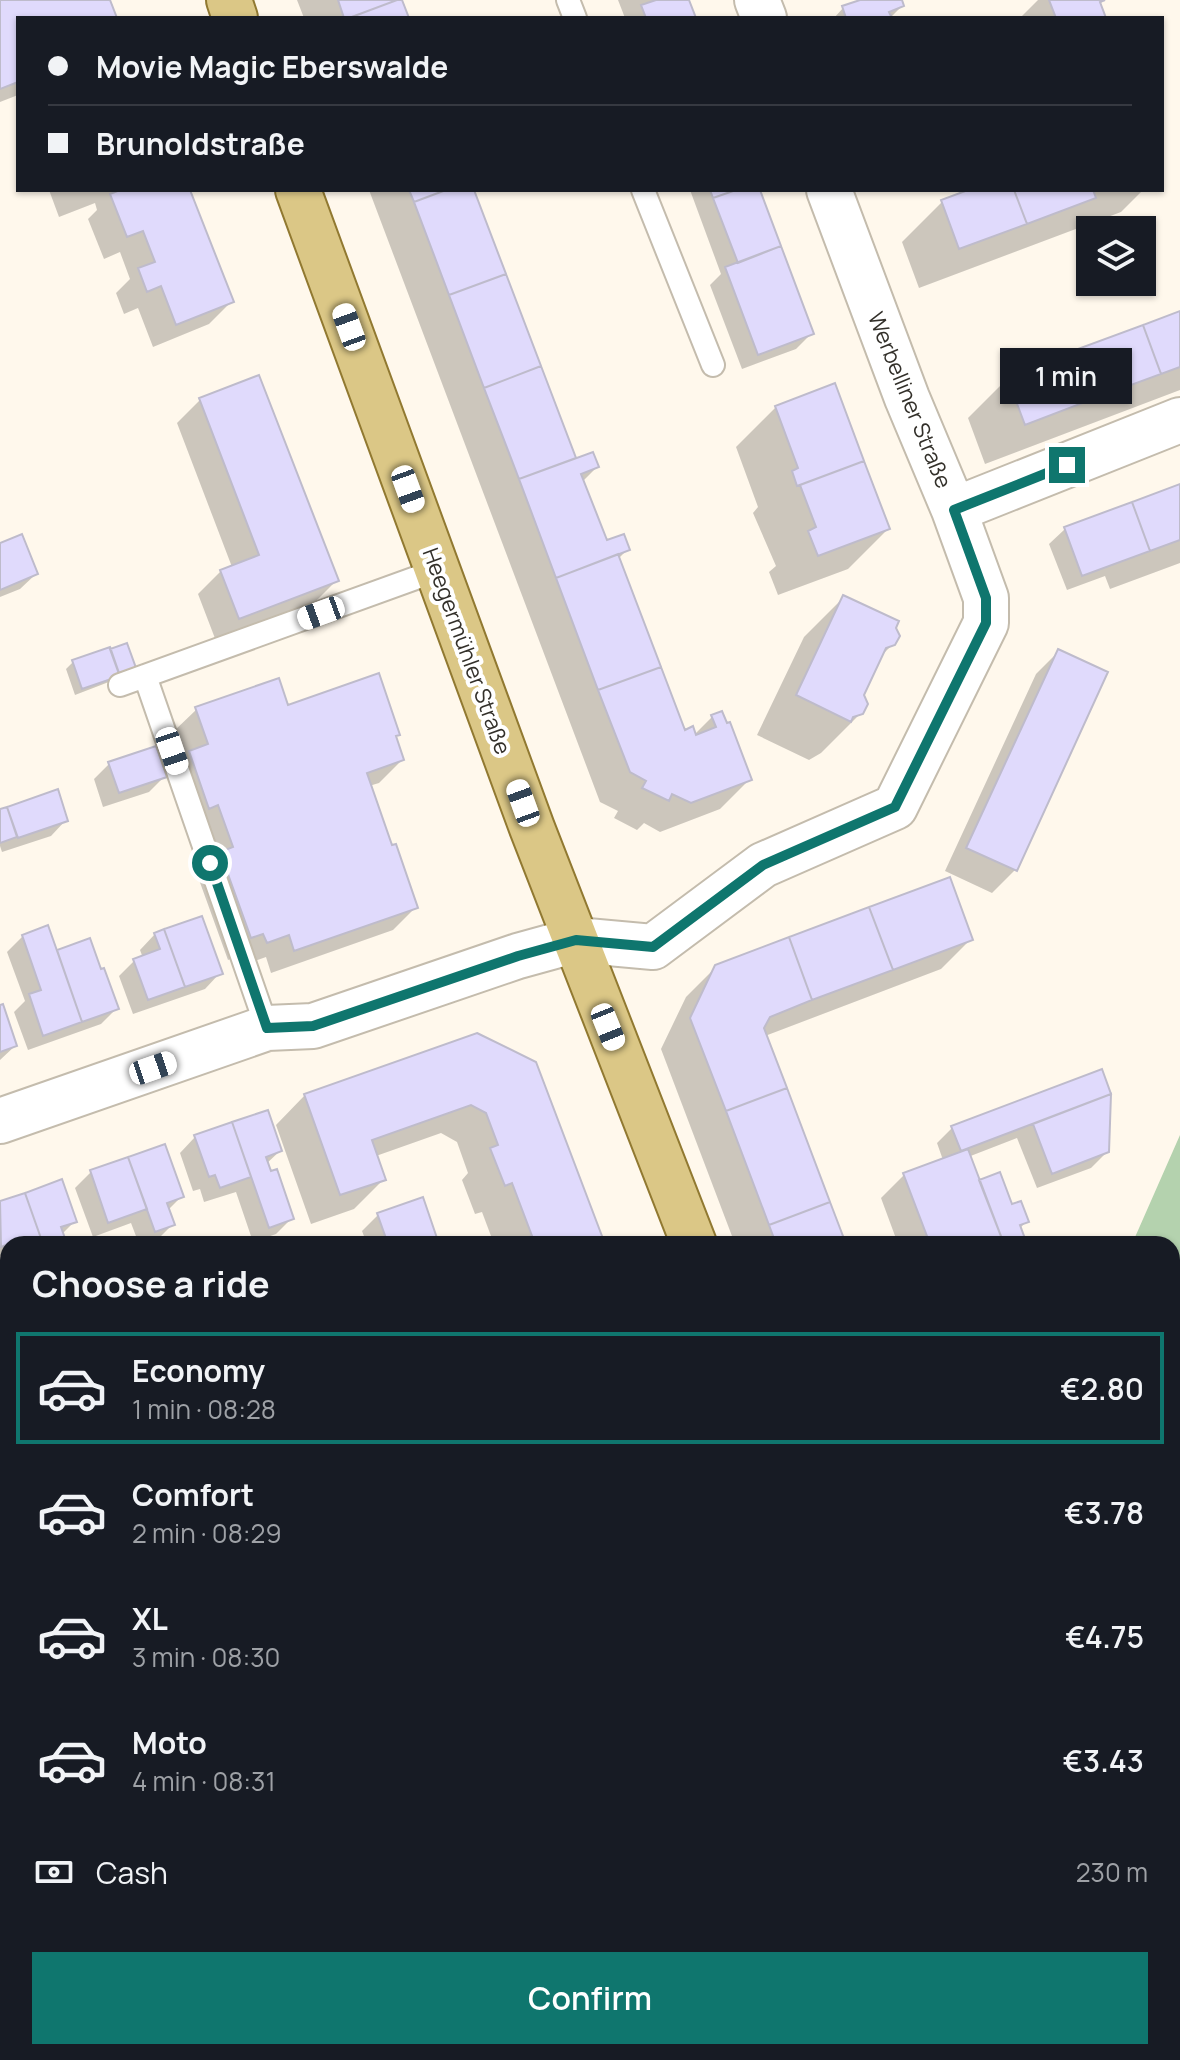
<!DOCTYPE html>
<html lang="en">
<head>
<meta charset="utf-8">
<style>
  body { margin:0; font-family:Manrope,sans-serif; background:#242831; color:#f1f3f6; height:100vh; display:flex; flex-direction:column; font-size:30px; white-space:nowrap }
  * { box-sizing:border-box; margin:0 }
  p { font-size:26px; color:#9ea1a6 }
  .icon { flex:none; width:44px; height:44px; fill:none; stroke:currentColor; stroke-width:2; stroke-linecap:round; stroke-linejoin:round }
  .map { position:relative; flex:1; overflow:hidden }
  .side { position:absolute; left:0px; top:1236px; width:1180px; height:824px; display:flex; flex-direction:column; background:#171b24; border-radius:24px 24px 0 0; box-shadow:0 2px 6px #0004 }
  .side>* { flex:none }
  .top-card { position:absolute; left:16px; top:16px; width:1148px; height:176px; border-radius:0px; box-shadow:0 2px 6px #0004; display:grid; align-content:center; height:176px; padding:0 32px; background:#171b24 }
  .buttons { position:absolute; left:1076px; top:216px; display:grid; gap:16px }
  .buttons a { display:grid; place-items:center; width:80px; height:80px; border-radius:0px; background:#171b24; box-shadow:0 2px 6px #0004; font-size:40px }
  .end { position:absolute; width:36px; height:36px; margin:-18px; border:10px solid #0f766e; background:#fff; box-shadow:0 0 0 4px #fff }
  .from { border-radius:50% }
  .bubble { position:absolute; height:56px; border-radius:0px; background:#171b24; box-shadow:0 2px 6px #0004; font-size:26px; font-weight:600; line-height:56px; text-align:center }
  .car { position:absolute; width:24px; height:48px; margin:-24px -12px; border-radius:10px; box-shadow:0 0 6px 2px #0007; background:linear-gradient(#fff 24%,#345 0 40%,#fff 0 76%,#345 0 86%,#fff 0) }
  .top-card b { display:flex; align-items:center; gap:28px; height:76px; font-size:30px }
  .top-card b+b { border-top:2px solid #363941 }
  .top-card i { width:20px; height:20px; background:#f1f3f6 }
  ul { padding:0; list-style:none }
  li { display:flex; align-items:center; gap:24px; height:112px; margin:0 16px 12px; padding:0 16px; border:4px solid transparent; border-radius:0px }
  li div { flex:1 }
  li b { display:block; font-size:30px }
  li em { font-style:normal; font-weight:600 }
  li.on { border-color:#0f766e }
  li>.icon { width:72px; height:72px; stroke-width:1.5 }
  h2 { padding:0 32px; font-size:36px; line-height:96px }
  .pay { display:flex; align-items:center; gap:20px; height:88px; padding:0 32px; font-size:30px }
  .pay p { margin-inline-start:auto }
  .button { display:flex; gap:16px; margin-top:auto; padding:16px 32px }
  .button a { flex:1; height:92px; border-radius:0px; background:#0f766e; color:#fff; font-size:32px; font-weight:600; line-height:92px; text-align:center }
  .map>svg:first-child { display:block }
</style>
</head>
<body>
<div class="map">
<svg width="1180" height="2060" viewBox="0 0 1180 2060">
  <rect width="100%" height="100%" fill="#fff8ec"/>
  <path fill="#fbeed8" d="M425,2052h134l-13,8h-118z"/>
  <path fill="#b4d2ae" d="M1180,1135v188l-8,13v-92h-40z
    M1172,1821l8,21v142l-8,5z"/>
  <path fill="#0003" d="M0,0h108l7,18h-97v77l-18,7z
    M297,0h103l7,18h-103z
    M618,0h69l6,18h-68z
    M865,0h35l2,6 -12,12h-56l9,-10z
    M1038,0h66l-5,5 4,13h-83z
    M49,190h138l45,111 -23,23 -56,23 -15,-39 -14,6 -8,-21 14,-14 -10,-27 -16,7 -16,-40 9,-9 -2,-7 -36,14z
    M369,190h103l102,271 23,6 -15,15 23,61 23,6 -10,10 65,173 11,3 18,-18 38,62 -30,30 -60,23 -16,-9 -7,7 -23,-12 4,-7 -18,-9z
    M690,190h68l54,143 -16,16 -54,20 -32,-84 11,-11z
    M974,190h169l-22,22 -202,76 -17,-46 40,-40z
    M1180,313v77l-195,74 -17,-46 40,-40z
    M258,377l78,204 -23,23 -97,37 -18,-47 23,-23 11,-4 -55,-144 23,-23z
    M833,386l55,143 -40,40 -70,26 -9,-23 7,-6 -23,-53 5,-6 -22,-60 40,-40z
    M1180,486v77l-70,26 -5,-13 -38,14 -18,-46 16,-15z
    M0,545l36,29 -16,15 -20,8z
    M844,597l49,47 -14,14 -17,37 -1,18 -40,40 -12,7 -52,-25 47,-98z
    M1059,651l-44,219 -23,23 -47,-22 91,-197z
    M73,662l54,13 -52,20 -9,-26z
    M287,707l111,27 -4,4 8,22 -23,23 -10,3 21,61 26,60 -23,23 -122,43 -5,-16 -22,8 -4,-10 -12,5 -30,-83 11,-11 -14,-39 -9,3 -19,-55 16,-16 -10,-27 24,-23z
    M109,764l56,12 -16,16 -46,15 -9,-28z
    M57,792l9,28 -15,16 -49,16 -2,-6v-35z
    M155,934l65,39 -15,16 -72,25 -14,-38 15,-15 9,-3 -3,-8z
    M23,936l33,16 32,-11 29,67 -16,16 -73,26 -14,-38 11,-11 -18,-49z
    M971,939l-30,30 -176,67 79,208h-109l-74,-195 25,-52 30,-30z
    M0,1007l15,39 -15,14z
    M535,1063l68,181h-109l-12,-32 -7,2 -13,-34 6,-7 -11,-31 -16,-9 -65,23 8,23 -30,30 -43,15 -35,-99 29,-30z
    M1101,1072l8,23 -2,57 -16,16 -54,20 -20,-50 -49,19 11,27 47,38 -7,7 6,15h-127l-17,-46 23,-23 39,-15 -6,-17 15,-15z
    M267,1112l13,39 -14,13 26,54 -16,16 -23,8 -17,-50 -32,10 -4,-13 -7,2 -13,-38 15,-16z
    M91,1172l91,24 -15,15 5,14 -15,15 -11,4h-7l-8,-21 -38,14 -18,-49z
    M61,1182l14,39 -13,13 3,10h-57v12l-1,-2 -7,2v-53z
    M378,1215l59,29h-70l-5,-13z
    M1180,1621v138l-1,1 -7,-19v-117z
    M674,2052h27l-8,8h-11z"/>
  <path fill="#e0dafc" stroke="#bebbcb" stroke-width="2" d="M0,0h110l7,18h-99v64l-18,7z
    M338,0h59l-48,18h-5z
    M397,0h5l7,18h-60z
    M656,0h33l7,18h-50l-5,-13z
    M860,0h42l2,6 -15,6 3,6h-46l-4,-12z
    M1049,0h56l-5,2 6,16h-50z
    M120,190h70l44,112 -58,23 -15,-39 -14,6 -9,-24 17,-6 -12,-31 -16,6 -17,-43z
    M409,190h37l-32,12z
    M446,190h28l32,84 -57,21 -35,-93z
    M710,190h26l-23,8z
    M736,190h24l21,56 -43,17 -25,-65z
    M968,190h46l13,34 -68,25 -18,-49z
    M1014,190h79l3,8 -69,26z
    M781,246l33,88 -56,21 -33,-88z
    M506,274l35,92 -57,22 -35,-93z
    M1180,311v56l-19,7 -18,-49z
    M1143,325l18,49 -68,25 -18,-49z
    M1075,350l18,49 -68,26 -18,-48z
    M541,366l35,92 -57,21 -35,-91z
    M259,375l80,206 -100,38 -19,-49 39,-15 -60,-157z
    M835,383l29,78 -67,25 -5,-15 6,-3 -23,-62z
    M593,452l6,15 -18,7 26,66 17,-6 6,16 -74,28 -37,-99z
    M864,461l26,68 -72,27 -10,-25 8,-4 -16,-42z
    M1180,484v56l-30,11 -18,-49z
    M1132,502l18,49 -68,25 -18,-49z
    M22,534l16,40 -38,16v-47z
    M618,554l43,113 -63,23 -42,-112z
    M843,595l56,26 -3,7 4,8 -5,9 -9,3 -22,47 4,9 -5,10 -10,3 -2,5 -55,-27z
    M127,643l9,25 -17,6 -9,-25z
    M110,647l10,29 -38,13 -10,-29z
    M1058,649l50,23 -91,199 -51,-23z
    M661,667l24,63 8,-4 3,9 20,-8 -5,-12 11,-4 5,12 3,-1 22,58 -61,23 -19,-9 -3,7 -27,-13 4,-7 -16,-9 -32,-82z
    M379,673l21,62 -4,1 8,24 -37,13 25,72 4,-1 22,64 -124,43 -5,-16 -22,8 -4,-9 -12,4 -31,-86 13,-5 -15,-42 -9,4 -20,-58 19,-7 -13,-37 84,-29 9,27z
    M156,746l11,31 -48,16 -11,-31z
    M58,789l10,32 -50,17 -11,-31z
    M7,807l10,30 -17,6v-34z
    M950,877l23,63 -80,30 -24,-63z
    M869,907l24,63 -81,30 -23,-63z
    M202,916l21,58 -38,13 -21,-58z
    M48,925l34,97 -39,14 -14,-42 12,-4 -19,-55z
    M164,929l21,58 -37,13 -15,-41 27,-10 -6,-16z
    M789,937l23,63 -42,17 -6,11 23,60 -61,23 -36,-93 25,-53z
    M90,938l11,31 3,-1 15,41 -37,13 -25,-72z
    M3,1004l14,42 -17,6v-47z
    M477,1033l59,29 69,182h-95l22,-8 -20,-53 -7,3 -15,-38 8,-3 -12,-32 -15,-8 -99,35 14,40 -46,15 -36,-101z
    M1102,1069l9,25 -150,57 -10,-25z
    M787,1088l43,114 -61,23 -43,-114z
    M1111,1094l-2,58 -57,22 -19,-50z
    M268,1110l14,41 -16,6 5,14 6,-2 17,50 -25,9 -37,-106z
    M232,1122l19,55 -31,11 -5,-13 -6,2 -15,-42z
    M165,1144l19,53 -17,6 8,22 -20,7 -27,-75z
    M968,1149l36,95h-74l-27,-71z
    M128,1157l19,52 -39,14 -18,-53z
    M1000,1172l12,32 9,-3 8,21 -9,3 7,19h-23l-25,-64z
    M62,1179l15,43 -16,5 6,17h-24l-18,-51z
    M25,1193l18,51h-19l-2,-5 -21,8 -1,-46z
    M423,1197l16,47h-51l-11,-31z
    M830,1202l16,42h-70l-7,-19z
    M1180,1619v88l-8,-21v-64z"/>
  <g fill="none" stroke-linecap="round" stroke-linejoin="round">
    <defs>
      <path id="lane" d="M568,0l7,18
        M643,190l70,175
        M145,676l122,352
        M120,685l318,-115
        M920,2052l7,8
        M680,2060v-8
        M761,2060l8,-8
        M857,2060l9,-8"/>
      <path id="street" d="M757,0l7,18
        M954,510l226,-90
        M0,1121l267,-93 46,-2 205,-70 58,-16 77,7 110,-82 132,-58 91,-184v-25l-32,-88 -47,-112 -78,-208
        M1172,1541l8,-4
        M1172,1796l8,22
        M1172,1998l8,-5
        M1064,2060l14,-8"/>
      <path id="primary" d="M229,0l6,18
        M298,190l234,638 162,416
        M1008,2052l4,8"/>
    </defs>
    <use href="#lane" stroke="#c4bcad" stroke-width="26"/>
    <use href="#street" stroke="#c4bcad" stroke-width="48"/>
    <use href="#primary" stroke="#917931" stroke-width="48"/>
    <use href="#lane" stroke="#fff" stroke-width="22"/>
    <use href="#street" stroke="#fff" stroke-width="44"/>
    <use href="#primary" stroke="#dbc786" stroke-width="44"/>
  </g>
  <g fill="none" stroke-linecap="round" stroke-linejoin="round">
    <path stroke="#0f766e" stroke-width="10" d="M210,863l57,165 46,-2 205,-70 58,-16 77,7 110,-82 132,-58 91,-184v-25l-32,-88 113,-45"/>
  </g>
  <g text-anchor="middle" stroke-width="8" stroke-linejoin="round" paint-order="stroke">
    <g font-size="22" fill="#33302a" stroke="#fff">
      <text transform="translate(910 400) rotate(68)" y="8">Werbelliner Straße</text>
      <text transform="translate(467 651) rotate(70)" y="8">Heegermühler Straße</text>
    </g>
  </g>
</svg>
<div class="buttons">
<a><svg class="icon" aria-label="layers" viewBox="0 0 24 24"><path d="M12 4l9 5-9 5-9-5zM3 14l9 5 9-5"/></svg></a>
</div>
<i class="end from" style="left:210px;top:863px"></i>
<i class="end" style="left:1067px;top:465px"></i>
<div class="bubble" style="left:1000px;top:348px;width:132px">1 min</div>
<i class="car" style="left:349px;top:327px;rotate:340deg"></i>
<i class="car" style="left:408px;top:489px;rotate:160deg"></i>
<i class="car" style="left:321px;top:613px;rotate:250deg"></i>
<i class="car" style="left:172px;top:751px;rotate:161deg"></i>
<i class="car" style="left:523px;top:803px;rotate:340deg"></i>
<i class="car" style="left:608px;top:1027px;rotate:158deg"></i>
<i class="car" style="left:153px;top:1068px;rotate:71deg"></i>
<div class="top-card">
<b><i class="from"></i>Movie Magic Eberswalde</b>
<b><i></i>Brunoldstraße</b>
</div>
<section class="side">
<h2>Choose a ride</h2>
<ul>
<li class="on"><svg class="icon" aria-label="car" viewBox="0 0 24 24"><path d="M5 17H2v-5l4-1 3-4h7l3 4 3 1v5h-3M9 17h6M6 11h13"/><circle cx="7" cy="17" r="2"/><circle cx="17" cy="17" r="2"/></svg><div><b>Economy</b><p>1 min · 08:28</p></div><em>€2.80</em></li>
<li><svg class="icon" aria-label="car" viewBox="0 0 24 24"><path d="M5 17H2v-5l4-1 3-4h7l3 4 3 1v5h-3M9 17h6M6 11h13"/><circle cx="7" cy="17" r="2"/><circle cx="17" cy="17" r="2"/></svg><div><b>Comfort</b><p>2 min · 08:29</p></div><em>€3.78</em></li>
<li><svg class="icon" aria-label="car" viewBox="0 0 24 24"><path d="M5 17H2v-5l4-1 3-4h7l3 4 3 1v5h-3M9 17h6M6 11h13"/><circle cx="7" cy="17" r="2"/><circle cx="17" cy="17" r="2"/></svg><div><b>XL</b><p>3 min · 08:30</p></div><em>€4.75</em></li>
<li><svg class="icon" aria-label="car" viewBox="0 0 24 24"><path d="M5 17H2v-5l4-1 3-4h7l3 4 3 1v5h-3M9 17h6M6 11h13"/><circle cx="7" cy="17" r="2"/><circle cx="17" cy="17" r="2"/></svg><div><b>Moto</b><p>4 min · 08:31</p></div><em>€3.43</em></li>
</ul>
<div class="pay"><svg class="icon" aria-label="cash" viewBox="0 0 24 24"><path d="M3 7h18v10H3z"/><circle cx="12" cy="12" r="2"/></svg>Cash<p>230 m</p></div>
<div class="button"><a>Confirm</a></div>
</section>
</div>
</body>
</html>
